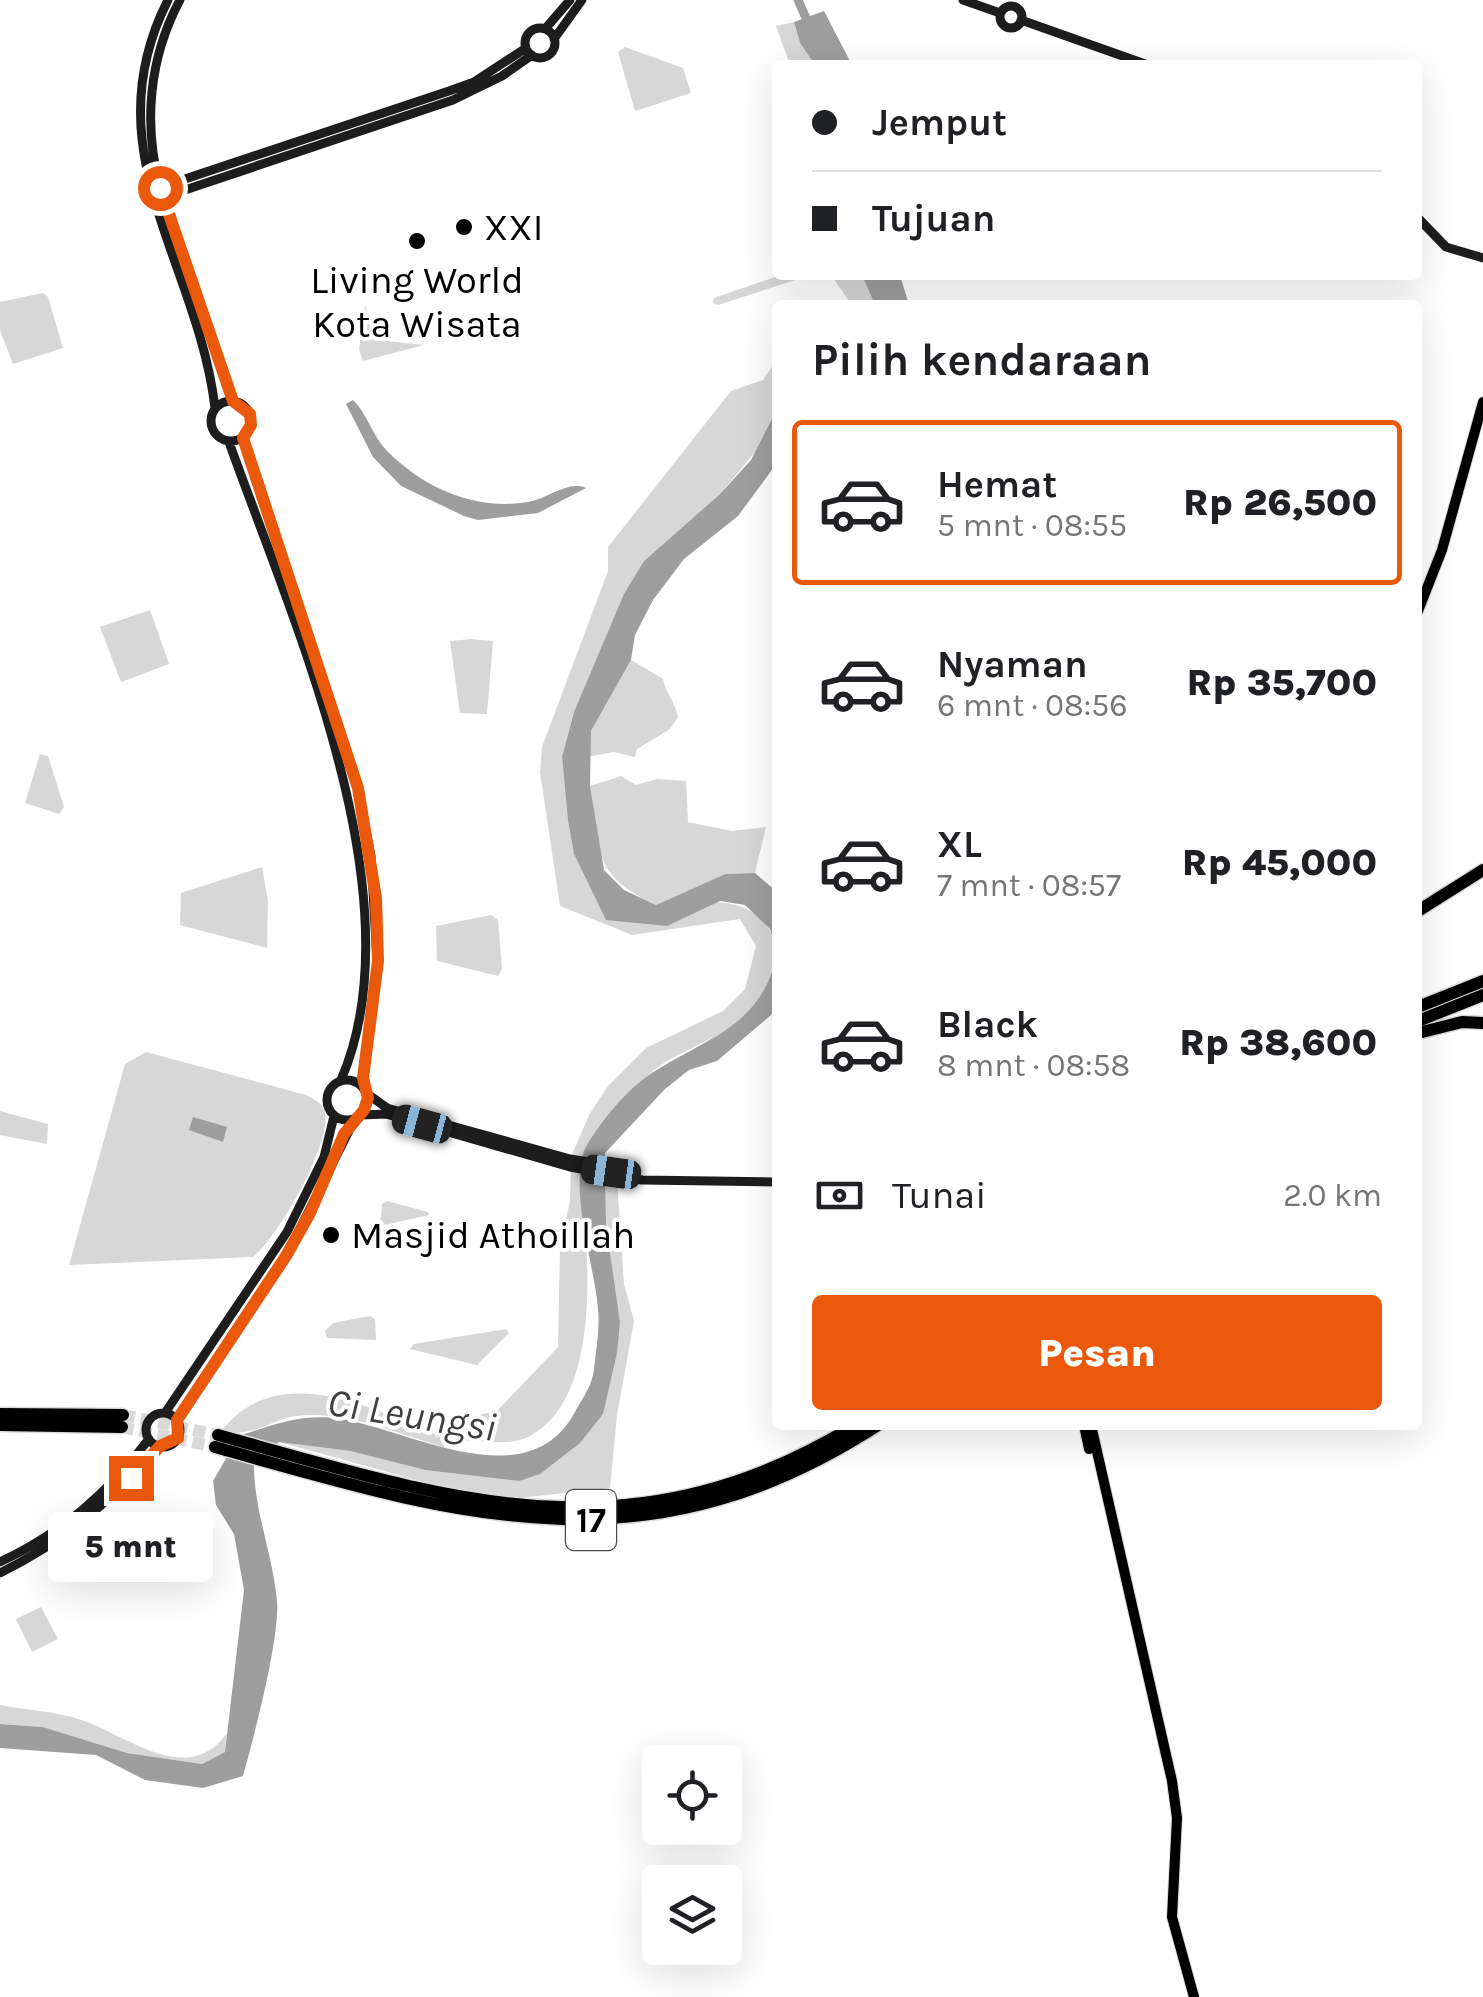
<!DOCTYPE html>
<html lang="id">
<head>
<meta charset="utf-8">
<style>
  body { margin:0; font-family:Karla,sans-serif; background:#f6f6f6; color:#202124; height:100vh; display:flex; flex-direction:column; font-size:38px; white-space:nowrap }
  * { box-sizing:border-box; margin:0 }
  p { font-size:32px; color:#757577 }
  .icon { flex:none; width:55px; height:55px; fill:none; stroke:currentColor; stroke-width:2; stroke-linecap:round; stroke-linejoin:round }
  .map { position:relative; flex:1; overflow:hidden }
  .drawer { position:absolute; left:772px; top:300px; width:650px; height:1130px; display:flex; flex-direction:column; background:#fff; border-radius:10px; box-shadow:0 10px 40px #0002 }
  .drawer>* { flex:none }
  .top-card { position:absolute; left:772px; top:60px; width:650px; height:220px; border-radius:10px; box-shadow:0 10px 40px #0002; display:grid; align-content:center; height:220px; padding:0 40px; background:#fff }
  .controls { position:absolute; left:642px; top:1745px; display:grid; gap:20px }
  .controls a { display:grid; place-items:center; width:100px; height:100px; border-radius:10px; background:#fff; box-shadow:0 10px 40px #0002; font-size:50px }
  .end { position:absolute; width:45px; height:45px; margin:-22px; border:12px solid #ea580c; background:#fff; box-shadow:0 0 0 5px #fff }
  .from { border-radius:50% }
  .bubble { position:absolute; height:70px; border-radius:10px; background:#fff; box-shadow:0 10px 40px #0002; font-size:32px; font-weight:800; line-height:70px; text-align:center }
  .car { position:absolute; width:30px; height:60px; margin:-30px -15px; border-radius:12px; box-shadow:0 0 8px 2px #0007; background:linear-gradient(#222 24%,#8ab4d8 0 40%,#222 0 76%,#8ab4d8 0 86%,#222 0) }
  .top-card b { display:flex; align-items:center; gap:35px; height:95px; font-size:38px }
  .top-card b+b { border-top:2px solid #e0e0e0 }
  .top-card i { width:25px; height:25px; background:#202124 }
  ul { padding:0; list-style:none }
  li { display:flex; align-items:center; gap:30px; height:165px; margin:0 20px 15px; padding:0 20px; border:5px solid transparent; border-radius:10px }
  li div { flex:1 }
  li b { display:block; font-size:38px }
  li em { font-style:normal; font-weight:800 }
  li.selected { border-color:#ea580c }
  li>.icon { width:90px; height:90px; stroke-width:1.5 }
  h2 { padding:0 40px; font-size:45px; line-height:120px }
  .pay { display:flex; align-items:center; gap:25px; height:110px; padding:0 40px; font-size:38px }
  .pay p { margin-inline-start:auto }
  .cta { display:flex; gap:20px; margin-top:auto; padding:20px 40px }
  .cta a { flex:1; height:115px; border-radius:10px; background:#ea580c; color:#fff; font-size:40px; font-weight:800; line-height:115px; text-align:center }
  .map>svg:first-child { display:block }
</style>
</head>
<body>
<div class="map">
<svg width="1483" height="1997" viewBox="0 0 1483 1997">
  <rect width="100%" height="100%" fill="#fff"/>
  <path fill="#d7d7d7" d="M794,22l6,21 15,22h-25l-14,-39z
    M625,47l58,21 8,25 -56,18 -17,-59z
    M781,275h30l-93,30 -5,-2 1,-5z
    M831,275h31l13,30h-23z
    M43,293l5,4 15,51 -50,16 -13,-34v-28z
    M365,305l12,35 47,5 -61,16 -4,-11z
    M777,359v50l-17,37 -40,48 -76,67 -70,151 -12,45 6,64 6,33 32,65c52,-8 147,-45 169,24 9,27 -10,55 -30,73 -27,26 -71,34 -97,60 -28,26 -48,69 -70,101 12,68 26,226 -52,261 -26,11 -61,-5 -83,9 -44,-13 -99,-37 -146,-31 -28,4 -46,23 -75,14 60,-74 159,-17 230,11l27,-26 18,-4 61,-64 2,-99 10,-47 1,-44 18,-42 19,-29 38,-38 77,-37 22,-22 11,-43 -16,-27 -108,16 -72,-29 -20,-134 2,-25 66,-176v-24l123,-156 32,-11z
    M150,610l19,54 -48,18 -21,-55z
    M471,639l22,2 -6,73 -27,-1 -10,-72z
    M631,660l32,19c3,15 12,22 15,38l-8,12 -33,20 -2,8 -21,-5 -27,5 4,-26z
    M40,754l8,2 16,51 -5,7 -34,-11z
    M621,776l15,9 21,-6 29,2 2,41 44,9 34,-4 -11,46 -30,1 -69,31c-66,-31 -55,-54 -66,-119z
    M262,867l6,34 -1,47 -87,-23 1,-32z
    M491,915l7,5 4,49 -4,7 -61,-15 -1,-35z
    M146,1052l160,43c7,4 14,6 18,15 11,29 -47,129 -71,147l-184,8 56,-201z
    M0,1111l48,13 -1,20 -47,-9z
    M606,1179l11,1 7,104 10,37 -17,94 -7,73 -100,11 -79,-15 -152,-42 71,9 75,19 94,11 84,-67 17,-92 -14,-98z
    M387,1201l41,11 1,3 -49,11 2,-22z
    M370,1316l5,3 1,21 -49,-2 -2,-7 8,-8z
    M506,1329l3,4 -32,32 -67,-16 4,-5z
    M41,1607l17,32 -26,13 -16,-33z
    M0,1705c25,5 54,6 78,14 49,15 109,70 149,14l-2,19 -23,12 -75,-11 -84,-26 -43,-3z"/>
  <path fill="#9e9e9e" d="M824,11l28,54h-37l-15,-22 -6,-21z
    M862,275h38l9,30h-34z
    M353,400c14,13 20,37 34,51 37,37 88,60 141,51 20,-3 39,-22 58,-14l-48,25 -60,7 -14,-4 -63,-30 -28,-29 -27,-53z
    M777,409v54l-39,53 -54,43 -31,41 -18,35 -4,25 -40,71 -1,55 14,84 20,20 32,15 69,-31 30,-1 22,19v59l-7,-22 -25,-24 -25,-4 -53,25 -61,-6 -32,-66 -6,-33 -6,-64 12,-45 50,-118 20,-33 76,-67 31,-34z
    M777,953v57l-60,51 -28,9 -24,19 -60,64 1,71 14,98 -3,31 -14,61 -23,29 -40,31 -21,7 -94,-11 -75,-19 -71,-9 -25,23c0,46 19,90 23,136 3,37 -23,136 -34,175l-40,12 -58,-8 -49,-25 -96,-7v-24l43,3 84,26 75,11 23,-12 19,-162 -10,-56 -18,-29 -3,-24 26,-45c36,-12 65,-23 103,-17 70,12 188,81 234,-9 7,-12 17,-27 18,-41 2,-19 6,-41 4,-60 -3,-42 -32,-129 -11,-164 15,-25 40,-56 65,-72 56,-36 111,-47 125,-120z
    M193,1117l34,10 -4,15 -34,-12z"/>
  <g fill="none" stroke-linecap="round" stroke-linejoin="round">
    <path stroke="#9e9e9e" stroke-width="9" d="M798,0l12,27"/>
    <path stroke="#d9d9d9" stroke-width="12" stroke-dasharray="12 6" stroke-linecap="butt" d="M123,1415l95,20
      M122,1427l93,20"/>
    <defs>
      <path id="primary" d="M1418,611l24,-61 41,-148
        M1084,1425l5,24
        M1091,1425l81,356 5,37 -5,99 22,80"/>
      <path id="highway" d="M1418,911l65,-41
        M1418,1007l65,-26
        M1418,1021l65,-26
        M1418,1033l44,-11 21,1
        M0,1414l123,1
        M0,1425l122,2
        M218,1435c235,65 410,128 638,-10
        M215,1447c245,69 430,129 663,-22"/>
    </defs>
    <use href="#primary" stroke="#dbdbdb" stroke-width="12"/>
    <use href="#highway" stroke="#dbdbdb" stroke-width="15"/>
    <path stroke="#1d1d1d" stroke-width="9" d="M168,0c-77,151 30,262 47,408
      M180,0c-31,58 -37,124 -20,187l73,214
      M963,0l37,13
      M1000 17a11 11 0 1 1 22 0a11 11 0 1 1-22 0Z
      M1021,20l127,45
      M525 43a15 15 0 1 1 30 0a15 15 0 1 1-30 0Z
      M545,29l25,-29
      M554,39l28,-39
      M167,185l282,-94 25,-9 52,-34
      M170,195l283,-95 49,-24 30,-21
      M1418,218l28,29 37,11
      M211 421a20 20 0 1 1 40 0a20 20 0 1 1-40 0Z
      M243,438l115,351 13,67 6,105 -14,126
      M229,442c62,175 191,456 112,638
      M327 1100a20 20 0 1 1 40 0a20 20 0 1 1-40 0Z
      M366,1093l21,15 183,51 56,9 10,7
      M361,1115l25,-1 184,53 72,13 136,2
      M165,1413l122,-181 37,-75 10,-41
      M146 1430a17 17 0 1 1 34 0a17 17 0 1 1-34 0Z
      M177,1420l109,-164 69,-137
      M0,1562c62,-29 108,-69 149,-123
      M0,1573c69,-34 108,-71 160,-126"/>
    <use href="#primary" stroke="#000" stroke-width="10"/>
    <use href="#highway" stroke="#000" stroke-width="12"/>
  </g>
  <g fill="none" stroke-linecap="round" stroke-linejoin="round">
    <path stroke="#ea580c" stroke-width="12" d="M131,1478l29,-32 18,-8 -1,-18 109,-164 24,-43 34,-79 20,-24 4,-12 -5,-20 15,-117 -2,-63 -18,-110 -115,-350 8,-13 -1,-11 -17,-13 -73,-213"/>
  </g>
  <g fill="#000" stroke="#fff" stroke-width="4">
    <circle cx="464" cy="227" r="10"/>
    <circle cx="417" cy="241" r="10"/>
    <circle cx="331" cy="1235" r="10"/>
  </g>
  <g text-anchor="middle" stroke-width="8" stroke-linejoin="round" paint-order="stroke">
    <rect fill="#fff" stroke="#4c4c4c" stroke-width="2.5" x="566" y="1490" width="50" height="60" rx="8"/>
    <g font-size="35" font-weight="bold" fill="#000">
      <text x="591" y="1532">17</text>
    </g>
    <g font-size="38" fill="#000" stroke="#fff" text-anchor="start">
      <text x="484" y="240">XXI</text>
      <text x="417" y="293" text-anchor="middle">Living World<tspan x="417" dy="44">Kota Wisata</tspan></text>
      <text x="351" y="1248">Masjid Athoillah</text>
    </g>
    <g font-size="40" font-style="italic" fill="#3f3f3f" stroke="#fff">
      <text transform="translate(412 1414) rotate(9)" y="14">Ci Leungsi</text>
    </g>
  </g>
</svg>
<div class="controls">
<a><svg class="icon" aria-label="locate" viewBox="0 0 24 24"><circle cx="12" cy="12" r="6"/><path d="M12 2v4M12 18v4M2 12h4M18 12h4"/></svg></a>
<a><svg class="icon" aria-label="layers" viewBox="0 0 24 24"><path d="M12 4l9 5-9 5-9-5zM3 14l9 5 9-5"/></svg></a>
</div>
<i class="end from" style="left:160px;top:188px"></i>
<i class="end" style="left:131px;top:1478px"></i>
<div class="bubble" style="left:48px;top:1512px;width:165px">5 mnt</div>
<i class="car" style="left:422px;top:1124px;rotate:285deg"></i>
<i class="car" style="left:611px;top:1172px;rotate:278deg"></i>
<div class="top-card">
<b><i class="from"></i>Jemput</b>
<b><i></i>Tujuan</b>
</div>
<section class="drawer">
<h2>Pilih kendaraan</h2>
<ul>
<li class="selected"><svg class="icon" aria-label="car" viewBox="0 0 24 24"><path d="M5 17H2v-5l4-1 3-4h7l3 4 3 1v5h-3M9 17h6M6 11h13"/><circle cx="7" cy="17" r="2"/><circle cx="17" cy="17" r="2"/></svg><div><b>Hemat</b><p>5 mnt · 08:55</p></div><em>Rp 26,500</em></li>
<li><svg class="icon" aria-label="car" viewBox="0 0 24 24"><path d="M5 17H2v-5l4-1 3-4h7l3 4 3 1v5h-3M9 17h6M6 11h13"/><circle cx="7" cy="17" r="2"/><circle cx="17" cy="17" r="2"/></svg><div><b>Nyaman</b><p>6 mnt · 08:56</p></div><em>Rp 35,700</em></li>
<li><svg class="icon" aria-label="car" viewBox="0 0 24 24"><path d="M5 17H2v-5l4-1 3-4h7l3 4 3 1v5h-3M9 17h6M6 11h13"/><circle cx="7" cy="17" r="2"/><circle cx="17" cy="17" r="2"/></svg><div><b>XL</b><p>7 mnt · 08:57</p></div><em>Rp 45,000</em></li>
<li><svg class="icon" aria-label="car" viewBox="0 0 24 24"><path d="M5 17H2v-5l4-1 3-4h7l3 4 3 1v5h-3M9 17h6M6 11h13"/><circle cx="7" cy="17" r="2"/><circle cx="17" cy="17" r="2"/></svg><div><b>Black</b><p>8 mnt · 08:58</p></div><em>Rp 38,600</em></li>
</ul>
<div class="pay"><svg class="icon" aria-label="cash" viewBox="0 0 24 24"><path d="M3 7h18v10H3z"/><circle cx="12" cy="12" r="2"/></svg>Tunai<p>2.0 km</p></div>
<div class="cta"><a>Pesan</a></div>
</section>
</div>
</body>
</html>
